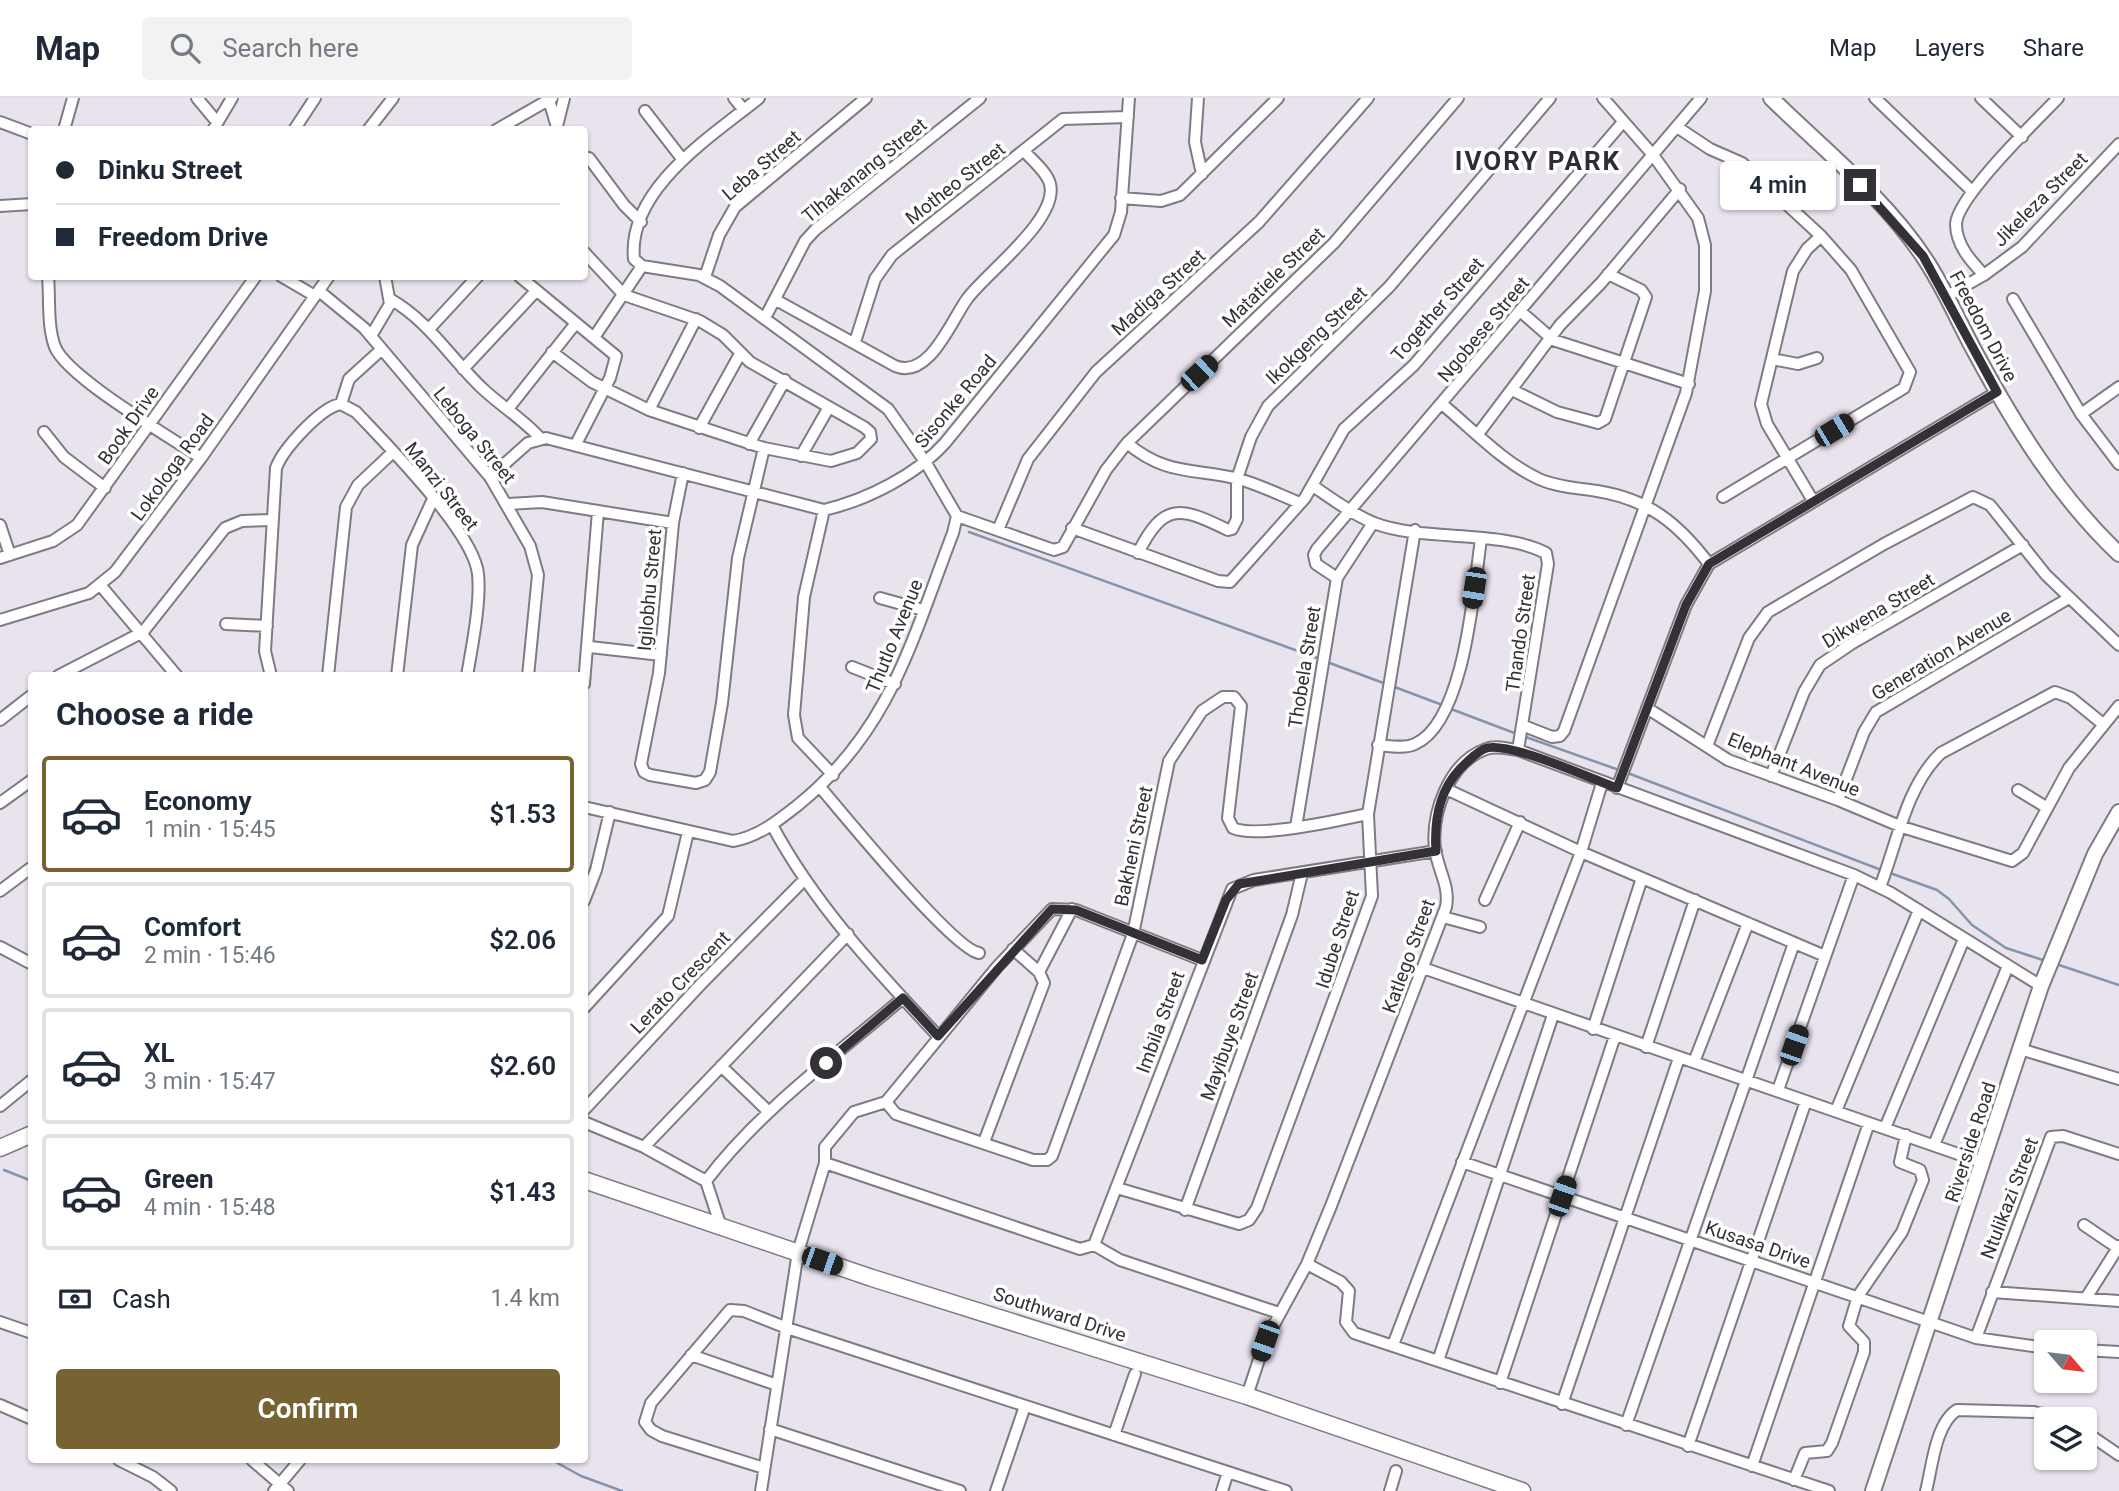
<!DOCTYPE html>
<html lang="en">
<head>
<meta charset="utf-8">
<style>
  body { margin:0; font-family:Roboto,sans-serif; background:#f2f2f3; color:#1f2937; height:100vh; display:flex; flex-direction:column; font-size:26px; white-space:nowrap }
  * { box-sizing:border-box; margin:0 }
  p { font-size:23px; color:#747a83 }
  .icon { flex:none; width:38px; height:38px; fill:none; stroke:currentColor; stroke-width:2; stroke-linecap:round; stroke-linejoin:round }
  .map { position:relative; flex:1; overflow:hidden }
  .sheet { position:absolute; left:28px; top:574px; width:560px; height:791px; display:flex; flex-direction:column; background:#fff; border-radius:7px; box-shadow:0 2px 5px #0004 }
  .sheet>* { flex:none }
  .banner { position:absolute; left:28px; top:28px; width:560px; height:154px; border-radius:7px; box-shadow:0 2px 5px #0004; display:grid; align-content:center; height:154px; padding:0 28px; background:#fff }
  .needle { width:46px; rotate:118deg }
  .controls { position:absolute; left:2034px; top:1232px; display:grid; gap:14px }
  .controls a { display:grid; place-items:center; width:63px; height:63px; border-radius:7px; background:#fff; box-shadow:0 2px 5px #0004; font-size:35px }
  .end { position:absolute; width:32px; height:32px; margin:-16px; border:9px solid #333135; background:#fff; box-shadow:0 0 0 4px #fff }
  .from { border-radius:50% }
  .bubble { position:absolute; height:49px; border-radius:7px; background:#fff; box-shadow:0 2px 5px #0004; font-size:23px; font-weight:600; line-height:49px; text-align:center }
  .car { position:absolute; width:21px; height:42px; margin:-21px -10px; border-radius:9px; box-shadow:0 0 5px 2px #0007; background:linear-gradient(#222 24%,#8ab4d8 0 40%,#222 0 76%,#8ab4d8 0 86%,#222 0) }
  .banner b { display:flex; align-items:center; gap:24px; height:66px; font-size:26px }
  .banner b+b { border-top:2px solid #e0e1e3 }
  .banner i { width:18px; height:18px; background:#1f2937 }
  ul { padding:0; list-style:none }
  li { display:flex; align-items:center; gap:21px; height:116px; margin:0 14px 10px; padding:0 14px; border:4px solid #e0e1e3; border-radius:7px }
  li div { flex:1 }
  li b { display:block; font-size:26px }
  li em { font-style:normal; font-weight:600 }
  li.on { border-color:#776231 }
  li>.icon { width:63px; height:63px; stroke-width:1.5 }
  h2 { padding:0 28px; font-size:32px; line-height:84px }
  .pay { display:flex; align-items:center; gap:18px; height:77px; padding:0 28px; font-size:26px }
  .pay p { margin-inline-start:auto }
  .action { display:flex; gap:14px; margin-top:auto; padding:14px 28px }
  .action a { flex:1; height:80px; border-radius:7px; background:#776231; color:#fff; font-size:28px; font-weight:600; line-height:80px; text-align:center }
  header { display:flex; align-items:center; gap:42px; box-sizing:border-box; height:98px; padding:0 35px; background:#fff; border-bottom:2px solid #e0e1e3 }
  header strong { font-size:33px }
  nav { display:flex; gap:38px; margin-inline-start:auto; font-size:24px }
  .search { width:490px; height:63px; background:#f2f2f3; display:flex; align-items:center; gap:18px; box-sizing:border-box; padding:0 24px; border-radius:7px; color:#747a83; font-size:26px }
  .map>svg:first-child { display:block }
</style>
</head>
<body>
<header>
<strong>Map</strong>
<div class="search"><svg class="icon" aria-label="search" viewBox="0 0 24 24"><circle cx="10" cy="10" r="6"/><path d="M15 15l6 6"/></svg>Search here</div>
<nav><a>Map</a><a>Layers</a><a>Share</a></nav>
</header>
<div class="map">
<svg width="2119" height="1393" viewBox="0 0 2119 1393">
  <rect width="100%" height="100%" fill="#e9e3ee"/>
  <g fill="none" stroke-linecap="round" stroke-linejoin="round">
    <path stroke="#8394ac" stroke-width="2.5" d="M969,434l351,127
      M1327,564l59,22
      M1392,588l53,20
      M1451,611l66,25
      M1523,638l96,34
      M1625,674l259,99
      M1890,775l47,17 12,9 23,26 34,23 40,13
      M2056,866l63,21
      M4,1072l28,11
      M552,1362l29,16 41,15"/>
    <defs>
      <path id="minor" d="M197,0l20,24
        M734,0l10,12
        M759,0c-47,38 -132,91 -125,161l8,7 57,9 21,11 168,123 38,54 31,53 97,34 9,-3 43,-77 21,-27 207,-200 124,-145
        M1198,0l-3,44 7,32
        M1875,0l97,93
        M1981,0l41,39
        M549,2l8,27
        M645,13l38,49
        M0,24l32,12
        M1677,29l33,22 32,14 79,73 30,34 59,102 -6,16 -181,109
        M64,32l9,-32
        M213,32l19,-32
        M294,32l21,-32
        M368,32l25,-32
        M496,32l56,-32
        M556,32l8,-32
        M589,60l35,47 17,17
        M1121,100l40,3 19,-6 98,-97
        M0,108l32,-2
        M1984,177c-13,-14 -28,-30 -28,-51 1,-27 80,-103 102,-126
        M48,178c2,22 -1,50 7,71 13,31 114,89 146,111
        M281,178l34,20
        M519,178l97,80 -6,22 -34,66
        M705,179l14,-42 16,-28 131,-109
        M319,193l45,37 126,149 40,69 8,29 -10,101
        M1947,198l37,-21 38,-28 97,-103
        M390,201c39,22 61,60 93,90 18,17 40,30 57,49
        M2013,201l68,115 38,50
        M776,202l119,66c34,14 56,-45 72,-67 20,-27 92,-80 83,-115 -3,-12 -18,-24 -26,-33
        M1520,213l31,27
        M765,220l40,-77 10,-11 165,-132
        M429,231l49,-53
        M371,238l19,-32 -5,-28
        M595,238l47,-70
        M1550,241l139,45
        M855,244l20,-63 17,-24 171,-136 65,-2
        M552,254l40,30 57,28 115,38 67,13 26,-8 14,-14 -1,-7 -6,-5 -114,-65 -27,-27 -23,-14 -76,-26 -40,-43
        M1772,261l26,5 19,-6
        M463,271l73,-78
        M1512,292l45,22 41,11 7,-4 41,-122 -5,-7 -33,-16
        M341,306l8,-25 33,-30
        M1442,306c30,25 62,59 97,75 18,8 39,9 58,12 51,8 81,32 112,73
        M508,311l68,-86
        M649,312l47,-91
        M2081,316l38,-27
        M699,330l41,-74
        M44,334l20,25 41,31
        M1478,336l82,-109 41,-42 79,-94
        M1127,345c39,33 67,25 112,36 21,6 41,16 61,24
        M749,346l36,-64
        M801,358l28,-49
        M683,375l-10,50 -14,150 -18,91 3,8 6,3 46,8 9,-3 5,-8 12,-69 16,-145 26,-110
        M490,379l38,-34 18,-5 278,72c43,-10 92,-35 121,-67l169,-208 7,-23 8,-114
        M1313,388c19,13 39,28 61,37 49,19 125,6 172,30l2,11 -30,186
        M1812,401l-45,-75 -6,-20 32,-133 14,-22 14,-13
        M507,406l35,-2 131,21
        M824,412l-20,87 -10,118 4,23 35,37
        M0,427l10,30
        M1072,430l146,53 12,1 75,-84 39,-69 70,-64 209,-243
        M998,432l30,-71 68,-87 163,-150 109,-124
        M1138,455c26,-52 43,-46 90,-23l4,-1 5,-10v-40l14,-42 17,-31 121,-119 161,-189
        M0,460l53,-17 24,-16 179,-249
        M1337,480l-21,-14 -2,-9 3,-6 384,-451
        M101,488l76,90
        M880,500l43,12
        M0,522l89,-27 26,-21 86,-114 128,-182
        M226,526l41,2
        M590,549l71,8
        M852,569l43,17
        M58,578l85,-44 82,-104 17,-7 31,-1
        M271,578l-6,-25 11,-183c7,-19 45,-61 65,-64l15,8c30,32 118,120 122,162 3,29 -6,72 -11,102
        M328,578l18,-169 12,-22 35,-33
        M397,578l15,-131 21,-46
        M584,586l14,-173
        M1647,610l81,52 110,40 64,27 110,34 11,-8 46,-85 50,-62
        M0,622l32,-25
        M1524,628l28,11 8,-1 4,-5 122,-338 19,-102v-46l-7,-27 -45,-63 -50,-57
        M1378,647c12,1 26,4 37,-1 50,-22 59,-157 66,-205
        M1707,648l42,-108 19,-26 116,-68 89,-47 17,8 56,70 73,70
        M1771,678l33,-84 16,-27 31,-21 172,-99
        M820,689c24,28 133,162 159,166
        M1617,690l69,-183 23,-41 288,-172
        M1446,691l135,63 244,104
        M2018,692l28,17
        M1838,702l26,-68 12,-20 193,-114
        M0,705l32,-23
        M584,709l149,34c25,-4 46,-21 65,-36 93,-75 114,-166 155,-272l4,-17
        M772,727c42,79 105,146 166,211
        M1296,729l41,-249 36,-55
        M1880,789c17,-43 26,-101 61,-134l114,-61 16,6 32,26
        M0,793l32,-24
        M1485,802l35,-78
        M584,803l12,-31 14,-58
        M1443,819l37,10
        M0,849l32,17
        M1423,870l561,195
        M1039,874l33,-63
        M584,910l84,-92 20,-84
        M1593,931l49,-151
        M1646,949l49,-147
        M2020,951l99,30
        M1694,964l54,-139
        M721,968l48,46
        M1778,992l76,-215
        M886,1004l10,12 137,46h14l5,-4 81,-222 36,-173 33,-50 21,-14h11l7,9 -13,112 5,10c24,11 107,-8 135,-14
        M886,1004l111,-135 55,-58 24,1 126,50
        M0,1008l32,-26
        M584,1012l117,-126 103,-104
        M1836,1013l83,-201
        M584,1024l60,25 62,34 15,46
        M1885,1030l79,-189
        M984,1044l60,-159 -5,-11 -26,-23
        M1934,1047l74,-179
        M644,1049l204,-213
        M1462,1064l514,176 70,10
        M825,1065l255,86 14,-4
        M706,1083c54,-71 129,-125 197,-183
        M1117,1090l122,36 10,-4 8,-12 115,-312 -4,-82 47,-284
        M1185,1112l107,-295 10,-42
        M2084,1127l34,23
        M1094,1147l138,-356 22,-9 182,-29
        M1094,1147l26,15 159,53
        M1307,1166l34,18 8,9 -3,31 8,11 475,158
        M1992,1194l127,9
        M2086,1200l33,-52
        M0,1224l32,11
        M1976,1240l75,-201 12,-1 56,18
        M1393,1247l188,-493 21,-69
        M2084,1252l35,2
        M691,1257l86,30
        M1438,1263l115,-346
        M1500,1285l115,-347
        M1247,1298l18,-55 42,-77 24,-58 115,-299c4,-21 -8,-37 -11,-58 -4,-36 14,-87 51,-100 10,-4 22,0 32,1l336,125 37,18 150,93
        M1562,1306l117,-346
        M0,1307l32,14
        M1626,1327l168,-482
        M770,1331l190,62
        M2084,1333l35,24
        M1114,1337l21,-61
        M1688,1348l118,-345
        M119,1362l34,17 18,14
        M252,1362l36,31
        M1752,1368l117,-343
        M764,1370l-102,-32 -11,-6 -6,-8 6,-19 79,-93 14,1 43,17 499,163
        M1794,1382l11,-27 22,-2 5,-8 32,-91v-10l-15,-16 9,-30 44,-64 21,-52 -3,-10 -20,-8 6,-27
        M274,1393l26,-31
        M761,1393l37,-239 27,-89v-16l29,-35 32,-10
        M996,1393l29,-85
        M1222,1393l6,-19
        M1390,1393l6,-20
        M1926,1393c6,-23 9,-67 31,-81l77,2 29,7"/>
      <path id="tertiary" d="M1771,0c52,51 114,100 154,161 20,30 33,62 50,93 40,74 83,144 144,202
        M1873,1393l168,-505 54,-132 24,-42"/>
      <path id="secondary" d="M0,1050l32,-14
        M584,1082l288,98 375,118 275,95"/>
    </defs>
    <use href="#minor" stroke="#807a84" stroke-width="14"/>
    <use href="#tertiary" stroke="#807a84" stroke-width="18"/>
    <use href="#secondary" stroke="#807a84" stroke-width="19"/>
    <use href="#minor" stroke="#fff" stroke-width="10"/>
    <use href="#tertiary" stroke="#fff" stroke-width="14"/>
    <use href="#secondary" stroke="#fff" stroke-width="16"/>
  </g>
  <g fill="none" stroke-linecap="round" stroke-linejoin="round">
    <path stroke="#333135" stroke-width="9" d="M826,965l77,-65 35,38 114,-127 24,1 126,50 24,-60 13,-16 197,-33c-2,-29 2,-58 23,-81 7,-7 15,-16 25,-21 22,-10 107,30 133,39l69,-183 23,-41 288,-172 -74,-136 -63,-71"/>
  </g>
  <g text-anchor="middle" stroke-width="7" stroke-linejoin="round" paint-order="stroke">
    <g font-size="19" fill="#333135" stroke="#fff">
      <text transform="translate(761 67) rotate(-41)" y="7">Leba Street</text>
      <text transform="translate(864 72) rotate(-39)" y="7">Tlhakanang Street</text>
      <text transform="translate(955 85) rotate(-38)" y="7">Motheo Street</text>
      <text transform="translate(2040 101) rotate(-45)" y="7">Jikeleza Street</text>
      <text transform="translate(1273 179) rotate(-44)" y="7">Matatiele Street</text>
      <text transform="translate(1158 194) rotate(-42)" y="7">Madiga Street</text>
      <text transform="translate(1437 211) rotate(-49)" y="7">Together Street</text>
      <text transform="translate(1984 228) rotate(62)" y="7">Freedom Drive</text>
      <text transform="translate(1483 231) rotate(-50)" y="7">Ngobese Street</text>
      <text transform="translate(1316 237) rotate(-44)" y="7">Ikokgeng Street</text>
      <text transform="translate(955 303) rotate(-50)" y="7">Sisonke Road</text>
      <text transform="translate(128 327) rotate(-55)" y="7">Book Drive</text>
      <text transform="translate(475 337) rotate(51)" y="7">Leboga Street</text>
      <text transform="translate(172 369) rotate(-54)" y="7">Lokologa Road</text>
      <text transform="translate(442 388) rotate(52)" y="7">Manzi Street</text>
      <text transform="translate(649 492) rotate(-85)" y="7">Igilobhu Street</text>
      <text transform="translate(1878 512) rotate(-31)" y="7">Dikwena Street</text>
      <text transform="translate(1520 535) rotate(-82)" y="7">Thando Street</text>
      <text transform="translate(894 538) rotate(-68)" y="7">Thutlo Avenue</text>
      <text transform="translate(1941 556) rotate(-31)" y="7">Generation Avenue</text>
      <text transform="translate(1304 569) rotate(-81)" y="7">Thobela Street</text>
      <text transform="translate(1794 666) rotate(22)" y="7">Elephant Avenue</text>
      <text transform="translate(1133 748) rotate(-78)" y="7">Bakheni Street</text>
      <text transform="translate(1337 841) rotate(-72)" y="7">Idube Street</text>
      <text transform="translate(1408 858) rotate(-70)" y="7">Katlego Street</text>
      <text transform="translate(680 884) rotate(-46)" y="7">Lerato Crescent</text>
      <text transform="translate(1160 924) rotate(-70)" y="7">Imbila Street</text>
      <text transform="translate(1229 938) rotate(-70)" y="7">Mayibuye Street</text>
      <text transform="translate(1970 1044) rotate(-72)" y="7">Riverside Road</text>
      <text transform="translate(2009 1100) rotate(-69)" y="7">Ntulikazi Street</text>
      <text transform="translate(1758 1146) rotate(19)" y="7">Kusasa Drive</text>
      <text transform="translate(1060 1216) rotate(18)" y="7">Southward Drive</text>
    </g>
    <g font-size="26" font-weight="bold" letter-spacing="2" fill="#312c34" stroke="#fff">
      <text x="1538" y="72">IVORY PARK</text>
    </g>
  </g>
</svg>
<div class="controls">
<a><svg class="needle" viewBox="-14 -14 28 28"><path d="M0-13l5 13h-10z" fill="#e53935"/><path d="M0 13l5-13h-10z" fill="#747a83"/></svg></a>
<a><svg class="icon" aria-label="layers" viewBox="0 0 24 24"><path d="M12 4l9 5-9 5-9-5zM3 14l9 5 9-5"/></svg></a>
</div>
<i class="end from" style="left:826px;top:965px"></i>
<i class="end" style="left:1860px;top:87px"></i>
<div class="bubble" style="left:1720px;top:63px;width:116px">4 min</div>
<i class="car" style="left:1199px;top:275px;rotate:47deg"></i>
<i class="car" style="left:1834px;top:332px;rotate:59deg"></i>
<i class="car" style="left:1474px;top:490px;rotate:189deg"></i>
<i class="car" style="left:1794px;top:947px;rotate:19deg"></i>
<i class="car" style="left:1562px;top:1098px;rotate:19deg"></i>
<i class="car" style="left:822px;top:1163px;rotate:109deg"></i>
<i class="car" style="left:1265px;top:1243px;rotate:199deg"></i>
<div class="banner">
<b><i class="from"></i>Dinku Street</b>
<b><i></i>Freedom Drive</b>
</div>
<section class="sheet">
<h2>Choose a ride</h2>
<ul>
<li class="on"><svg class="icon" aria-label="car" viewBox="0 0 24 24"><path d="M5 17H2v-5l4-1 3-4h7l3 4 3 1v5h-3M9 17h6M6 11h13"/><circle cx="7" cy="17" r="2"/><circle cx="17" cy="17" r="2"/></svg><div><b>Economy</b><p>1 min · 15:45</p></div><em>$1.53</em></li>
<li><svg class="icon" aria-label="car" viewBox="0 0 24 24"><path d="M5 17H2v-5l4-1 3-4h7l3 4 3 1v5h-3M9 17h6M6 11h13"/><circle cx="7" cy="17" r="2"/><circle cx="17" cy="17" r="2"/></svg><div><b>Comfort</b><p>2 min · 15:46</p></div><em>$2.06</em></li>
<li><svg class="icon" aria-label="car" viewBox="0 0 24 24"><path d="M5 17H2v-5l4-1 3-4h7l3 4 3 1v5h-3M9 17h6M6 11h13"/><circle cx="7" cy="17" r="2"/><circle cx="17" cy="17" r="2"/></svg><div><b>XL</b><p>3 min · 15:47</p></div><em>$2.60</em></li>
<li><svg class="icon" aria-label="car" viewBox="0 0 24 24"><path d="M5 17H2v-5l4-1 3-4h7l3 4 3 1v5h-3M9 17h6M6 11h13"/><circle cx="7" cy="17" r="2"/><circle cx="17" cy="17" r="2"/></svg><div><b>Green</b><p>4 min · 15:48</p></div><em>$1.43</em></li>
</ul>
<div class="pay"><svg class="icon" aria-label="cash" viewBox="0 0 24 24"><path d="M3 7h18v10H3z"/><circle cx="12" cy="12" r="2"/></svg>Cash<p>1.4 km</p></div>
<div class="action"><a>Confirm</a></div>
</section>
</div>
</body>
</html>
